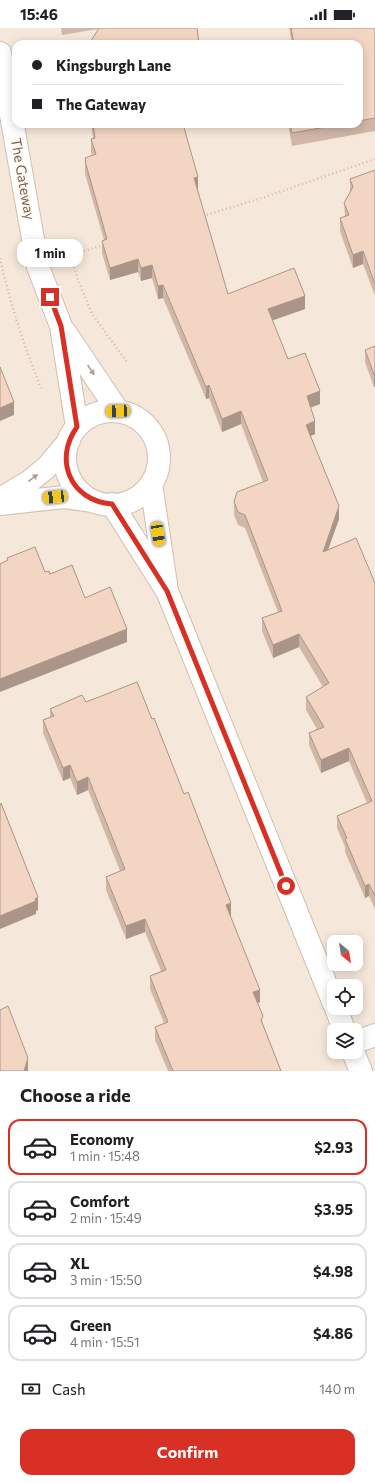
<!DOCTYPE html>
<html lang="en">
<head>
<meta charset="utf-8">
<style>
  body { margin:0; font-family:Commissioner,sans-serif; background:#f6f6f6; color:#202124; height:100vh; display:flex; flex-direction:column; font-size:15px; white-space:nowrap }
  * { box-sizing:border-box; margin:0 }
  p { font-size:13px; color:#757577 }
  .icon { flex:none; width:22px; height:22px; fill:none; stroke:currentColor; stroke-width:2; stroke-linecap:round; stroke-linejoin:round }
  .map { position:relative; height:1043px; overflow:hidden }
  .side { display:flex; flex-direction:column; background:#fff; flex:1 }
  .side>* { flex:none }
  .hud { position:absolute; left:12px; top:12px; width:351px; height:88px; border-radius:12px; box-shadow:0 2px 10px #0003; display:grid; align-content:center; height:88px; padding:0 20px; background:#fff }
  .needle { width:26px; rotate:150deg }
  .buttons { position:absolute; left:327px; top:907px; display:grid; gap:8px }
  .buttons a { display:grid; place-items:center; width:36px; height:36px; border-radius:8px; background:#fff; box-shadow:0 2px 10px #0003; font-size:20px }
  .end { position:absolute; width:18px; height:18px; margin:-9px; border:5px solid #d93025; background:#fff; box-shadow:0 0 0 2px #fff }
  .from { border-radius:50% }
  .bubble { position:absolute; height:28px; border-radius:12px; background:#fff; box-shadow:0 2px 10px #0003; font-size:13px; font-weight:700; line-height:28px; text-align:center }
  .car { position:absolute; width:12px; height:24px; margin:-12px -6px; border-radius:5px; box-shadow:0 0 3px 1px #0007; background:linear-gradient(#f5c518 24%,#345 0 40%,#f5c518 0 76%,#345 0 86%,#f5c518 0) }
  .hud b { display:flex; align-items:center; gap:14px; height:38px; font-size:15px }
  .hud b+b { border-top:1px solid #e0e0e0 }
  .hud i { width:10px; height:10px; background:#202124 }
  ul { padding:0; list-style:none }
  li { display:flex; align-items:center; gap:12px; height:56px; margin:0 8px 6px; padding:0 12px; border:2px solid #e0e0e0; border-radius:12px }
  li div { flex:1 }
  li b { display:block; font-size:15px }
  li em { font-style:normal; font-weight:700 }
  li.current { border-color:#d93025 }
  li>.icon { width:36px; height:36px; stroke-width:1.5 }
  h2 { padding:0 20px; font-size:18px; line-height:48px }
  .pay { display:flex; align-items:center; gap:10px; height:44px; padding:0 20px; font-size:15px }
  .pay p { margin-inline-start:auto }
  .cta { display:flex; gap:8px; margin-top:auto; padding:8px 20px }
  .cta a { flex:1; height:46px; border-radius:12px; background:#d93025; color:#fff; font-size:16px; font-weight:700; line-height:46px; text-align:center }
  .status { display:flex; justify-content:space-between; align-items:center; height:28px; padding:0 20px; background:#fff; direction:ltr }
  .status svg { height:11px; fill:currentColor }
  .map>svg:first-child { display:block }
</style>
</head>
<body>
<div class="status"><b>15:46</b><svg viewBox="0 0 49 12"><path d="M0 12V9h3v3zM5 12V6h3v6zM10 12V3h3v9zM15 12V0h3v12zM26 1h20v11H26zM47 4h2v5h-2z"/></svg></div>
<div class="map">
<svg width="375" height="1043" viewBox="0 0 375 1043">
  <rect width="100%" height="100%" fill="#fdf6ec"/>
  <path fill="#f5e8da" fill-rule="evenodd" d="M0,0h375v1043h-375zM16,16h343v80h-343zM334,914h22v22h-22zM334,958h22v22h-22zM334,1002h22v22h-22z"/>
  <g fill="none" stroke-linecap="round" stroke-linejoin="round">
    <defs>
      <path id="minor" d="M0,25l38,214 23,59 16,101
        M65,304l53,79
        M65 430a47 47 0 1 1 94 0a47 47 0 1 1-94 0Z
        M151,456l15,100
        M0,471l30,-18 17,-14 22,-26
        M0,476l64,-7 29,4
        M112,476l55,87 167,413
        M336,980l8,22
        M356,1014l19,-7
        M353,1024l8,19"/>
    </defs>
    <use href="#minor" stroke="#d1beb0" stroke-width="24"/>
    <path stroke="#d9b8a5" stroke-width="2.5" stroke-dasharray="1 3" stroke-linecap="butt" d="M203,188l62,-19 110,-38
      M104,217l-34,10 8,25 14,34 35,48
      M0,230c10,45 24,88 41,130"/>
    <use href="#minor" stroke="#fff" stroke-width="22"/>
  </g>
  <path fill="#d1b7a8" d="M61,0h136l-99,1 -36,6z
    M289,0h86v103l-83,15 -4,-22h71v-80h-67z
    M91,96h92l15,65 -1,1 31,104 77,15 -33,11 16,39 32,45 -10,3 5,27 -4,2 28,83 -11,30 47,34v326l-6,-13 -4,2 -20,-46v-5l-8,-19v-12l30,-13 -18,-42 -28,12 -12,-28v-12l8,-4 -11,-19v-13l17,-10 -24,-40 -26,11 -11,-27v-13l16,-6 -33,-84 -7,-3 -4,-10v-13l29,-20 -22,-58 -19,8 -13,-34 -3,1 -43,-101 -5,1 -6,-21 -11,3 -3,-9 -28,8 -8,-27v-12l2,-1 -19,-66v-16l7,-3 -1,-3v-13l2,-1z
    M375,142v126l-12,-32 -10,4 -13,-37v-13l5,-1 -1,-14 6,-11v-13z
    M375,318v40l-1,1 -9,-25v-12z
    M86,674l145,214h-1l30,86 -2,1 5,21 18,47h-113l-13,-31v-13l9,-4 -14,-34v-13l11,-5 -16,-39 -19,7 -20,-49v-13l14,-6 -32,-81 -11,5 -7,-17 -7,3 -20,-48v-13l7,-3v-8z"/>
  <path fill="#aa9588" d="M198,149v12l-4,2v-13z
    M363,223v13l-10,4v-13z
    M138,231v13l-28,8v-12z
    M152,237v13l-11,3v-13z
    M163,257v13l-5,1v-13z
    M305,268v13l-37,13v-13z
    M375,345v13l-1,1v-13z
    M209,357v13l-3,1v-12z
    M320,363v13l-13,5v-13z
    M14,374v13l-14,6v-13z
    M241,383v13l-19,8v-13z
    M315,393v13l-9,4v-13z
    M339,478v13l-16,45v-12z
    M127,601v13l-127,50v-13z
    M299,606v13l-26,11v-13z
    M349,720v13l-28,12v-13z
    M70,737v13l-7,3v-13z
    M88,749v13l-11,5v-13z
    M369,856v12l-4,2v-12z
    M38,869v13l-2,1v3l-36,15v-13z
    M231,875v13l-5,2v-13z
    M145,891v13l-19,7v-13z
    M260,962v12l-7,3v-13z
    M28,1030v13h-4z"/>
  <path fill="#f3d5c3" stroke="#aa9588" d="M99,0h98l2,16h-110z
    M291,0h84v90l-16,3v-77h-65z
    M93,96h90l15,53 -4,1 34,116 66,-26 11,28 -37,13 20,50 17,-6 15,38 -13,5 8,25 -9,4 33,81 -16,46 33,-14 19,45v313l-6,-12 -4,2 -20,-47 2,-1 -10,-22 35,-15 -23,-53 -28,12 -12,-27 15,-6 -18,-30 23,-14 -30,-49 -26,11 -11,-27 20,-7 -37,-96 -7,-3 -4,-10 3,-10 31,-12 -27,-69 -19,8 -13,-34 -3,2 -43,-102 -5,1 -6,-21 -11,3 -3,-9 -28,9 -8,-27 5,-2 -22,-78h1l-1,-3 11,-4 -5,-15 4,-1z
    M290,96h53l-51,9z
    M375,142v114l-12,-33 -10,4 -13,-37 9,-3 -5,-12 9,-16 -3,-8z
    M375,318v27l-1,1 -9,-24z
    M0,339l14,35 -14,6z
    M35,519l10,25 4,-1 1,3 22,-9 13,33 25,-11 17,42 -127,50v-115l8,-4 -1,-2z
    M137,654l15,37 2,-1 30,76 4,-2 43,111 -5,2 34,85 -7,2 10,24 -2,4 20,51h-108l-18,-44 13,-5 -18,-46 16,-6 -21,-51 -19,7 -20,-49 19,-8 -37,-92 -11,5 -7,-17 -7,3 -20,-48 11,-4 -4,-7 32,-14 4,7z
    M1,775l37,94 -3,2 1,2 -36,15v-112z
    M8,978l20,52 -4,13h-24v-61z"/>
  <defs><path id="oneway-solid" d="M-6-.8H1V-3.2L6.5 0L1 3.2V.8H-6Z"/></defs>
  <g fill="#af9d94">
    <use href="#oneway-solid" transform="translate(91 342) rotate(56)"/>
    <use href="#oneway-solid" transform="translate(33 450) rotate(-37)"/>
  </g>
  <g fill="none" stroke-linecap="round" stroke-linejoin="round">
    <path stroke="#d93025" stroke-width="5" d="M50,269l11,29 16,101c-24,33 -6,74 35,77l55,87 119,295"/>
  </g>
  <g text-anchor="middle" stroke-width="4" stroke-linejoin="round" paint-order="stroke">
    <g font-size="14" fill="#7a5c4d" stroke="#fffaf3">
      <text transform="translate(23 151) rotate(80)" y="5">The Gateway</text>
    </g>
  </g>
</svg>
<div class="buttons">
<a><svg class="needle" viewBox="-14 -14 28 28"><path d="M0-13l5 13h-10z" fill="#e53935"/><path d="M0 13l5-13h-10z" fill="#757577"/></svg></a>
<a><svg class="icon" aria-label="locate" viewBox="0 0 24 24"><circle cx="12" cy="12" r="6"/><path d="M12 2v4M12 18v4M2 12h4M18 12h4"/></svg></a>
<a><svg class="icon" aria-label="layers" viewBox="0 0 24 24"><path d="M12 4l9 5-9 5-9-5zM3 14l9 5 9-5"/></svg></a>
</div>
<i class="end from" style="left:286px;top:858px"></i>
<i class="end" style="left:50px;top:269px"></i>
<div class="bubble" style="left:17px;top:211px;width:66px">1 min</div>
<i class="car" style="left:118px;top:383px;rotate:268deg"></i>
<i class="car" style="left:55px;top:469px;rotate:264deg"></i>
<i class="car" style="left:158px;top:506px;rotate:171deg"></i>
<div class="hud">
<b><i class="from"></i>Kingsburgh Lane</b>
<b><i></i>The Gateway</b>
</div>
</div>
<section class="side">
<h2>Choose a ride</h2>
<ul>
<li class="current"><svg class="icon" aria-label="car" viewBox="0 0 24 24"><path d="M5 17H2v-5l4-1 3-4h7l3 4 3 1v5h-3M9 17h6M6 11h13"/><circle cx="7" cy="17" r="2"/><circle cx="17" cy="17" r="2"/></svg><div><b>Economy</b><p>1 min · 15:48</p></div><em>$2.93</em></li>
<li><svg class="icon" aria-label="car" viewBox="0 0 24 24"><path d="M5 17H2v-5l4-1 3-4h7l3 4 3 1v5h-3M9 17h6M6 11h13"/><circle cx="7" cy="17" r="2"/><circle cx="17" cy="17" r="2"/></svg><div><b>Comfort</b><p>2 min · 15:49</p></div><em>$3.95</em></li>
<li><svg class="icon" aria-label="car" viewBox="0 0 24 24"><path d="M5 17H2v-5l4-1 3-4h7l3 4 3 1v5h-3M9 17h6M6 11h13"/><circle cx="7" cy="17" r="2"/><circle cx="17" cy="17" r="2"/></svg><div><b>XL</b><p>3 min · 15:50</p></div><em>$4.98</em></li>
<li><svg class="icon" aria-label="car" viewBox="0 0 24 24"><path d="M5 17H2v-5l4-1 3-4h7l3 4 3 1v5h-3M9 17h6M6 11h13"/><circle cx="7" cy="17" r="2"/><circle cx="17" cy="17" r="2"/></svg><div><b>Green</b><p>4 min · 15:51</p></div><em>$4.86</em></li>
</ul>
<div class="pay"><svg class="icon" aria-label="cash" viewBox="0 0 24 24"><path d="M3 7h18v10H3z"/><circle cx="12" cy="12" r="2"/></svg>Cash<p>140 m</p></div>
<div class="cta"><a>Confirm</a></div>
</section>
</body>
</html>
